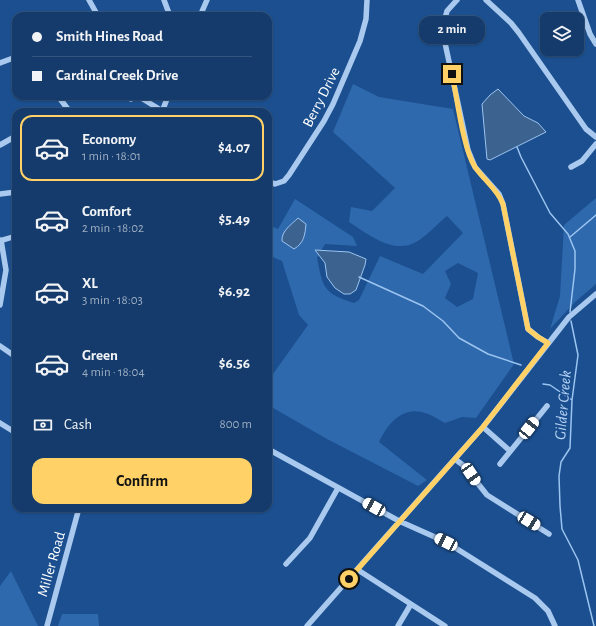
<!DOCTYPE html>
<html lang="en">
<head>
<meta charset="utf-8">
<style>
  body { margin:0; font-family:"Alegreya Sans",sans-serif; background:#214673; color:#f1f3f6; height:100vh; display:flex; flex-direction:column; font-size:15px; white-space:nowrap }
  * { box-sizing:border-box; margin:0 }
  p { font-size:13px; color:#9dadc1 }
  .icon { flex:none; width:22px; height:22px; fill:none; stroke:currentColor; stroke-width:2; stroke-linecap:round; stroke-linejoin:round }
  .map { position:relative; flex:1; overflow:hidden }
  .details { position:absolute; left:12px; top:108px; width:260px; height:404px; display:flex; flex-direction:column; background:#143b6b; border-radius:12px; box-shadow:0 1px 3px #0004,0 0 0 1px #33557e }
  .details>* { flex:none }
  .top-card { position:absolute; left:12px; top:12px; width:260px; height:88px; border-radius:12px; box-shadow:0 1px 3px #0004,0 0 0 1px #33557e; display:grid; align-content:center; height:88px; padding:0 20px; background:#143b6b }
  .tools { position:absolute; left:540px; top:12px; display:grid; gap:8px }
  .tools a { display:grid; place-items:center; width:44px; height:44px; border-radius:8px; background:#143b6b; box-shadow:0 1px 3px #0004,0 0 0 1px #33557e; font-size:20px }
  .end { position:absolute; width:18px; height:18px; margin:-9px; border:5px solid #ffd166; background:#111; box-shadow:0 0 0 2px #111 }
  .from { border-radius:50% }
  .bubble { position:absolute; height:28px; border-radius:12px; background:#143b6b; box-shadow:0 1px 3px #0004,0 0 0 1px #33557e; font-size:13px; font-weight:700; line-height:28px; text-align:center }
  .car { position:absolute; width:12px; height:24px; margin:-12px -6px; border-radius:5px; box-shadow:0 0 3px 1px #0007; background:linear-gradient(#fff 24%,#345 0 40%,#fff 0 76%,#345 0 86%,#fff 0) }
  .top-card b { display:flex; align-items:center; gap:14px; height:38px; font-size:15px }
  .top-card b+b { border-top:1px solid #33557e }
  .top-card i { width:10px; height:10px; background:#f1f3f6 }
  ul { padding:7px 0 0; list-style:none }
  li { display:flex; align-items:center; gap:12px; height:66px; margin:0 8px 6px; padding:0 12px; border:2px solid transparent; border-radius:12px }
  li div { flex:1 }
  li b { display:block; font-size:15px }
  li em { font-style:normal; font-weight:700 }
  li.on { border-color:#ffd166 }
  li>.icon { width:36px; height:36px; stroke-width:1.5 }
  .pay { display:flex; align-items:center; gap:10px; height:44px; padding:0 20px; font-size:15px }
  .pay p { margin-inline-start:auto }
  .button { display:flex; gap:8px; margin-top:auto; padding:8px 20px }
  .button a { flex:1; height:46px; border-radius:12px; background:#ffd166; color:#111; font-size:16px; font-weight:700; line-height:46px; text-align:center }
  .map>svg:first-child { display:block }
</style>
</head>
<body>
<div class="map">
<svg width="596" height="626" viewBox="0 0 596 626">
  <rect width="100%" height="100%" fill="#1b4f8f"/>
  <path fill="#2e69ad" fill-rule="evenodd" d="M353,84l26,13 74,12 61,255 -38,54 -14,-1 -17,6c-7,-4 -15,-9 -23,-11 -21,-5 -35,13 -43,30l48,38 -9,6 -91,-47 -59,-34v-24l40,-56 -9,-10 -17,-54 -14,-6v-30l10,4 17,-30 58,38 4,9 -32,-2 -8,14c6,30 6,35 37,45l5,-3 21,-44 43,18 40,-41 -16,-17c-10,8 -20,20 -31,26 -23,13 -48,-8 -67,-20l2,-15 21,4 23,-23 -62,-56zM458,263l20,10 -5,26 -16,8 -12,-9 6,-14 -6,-13z
    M596,198v86l-22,19 -24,26 10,-33 4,-71z
    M11,571l27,55h-38v-40z
    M62,614h36l1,12h-41z"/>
  <path fill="#3c6290" stroke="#9cc4f0" d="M498,89l26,27 14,7 8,9 -56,28 -3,-1 -5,-55 8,-9z
    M298,218l8,6c-1,11 -2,19 -12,25l-12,-8c-1,-10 10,-17 16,-23z
    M315,250l34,2 17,7 -1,6 -9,25 -6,4h-6l-9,-6 -8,-11 -2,-14z"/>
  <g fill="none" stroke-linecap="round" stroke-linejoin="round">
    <path stroke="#9cc4f0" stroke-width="1.5" d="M517,147l4,10 29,56 18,21 7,17v18l-5,43
      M570,237l26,-22
      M359,277l64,29 20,15 16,17 29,16 33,11
      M571,321l7,34 -6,45 -2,48 -9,14 -2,14 1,30 2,23 16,31 16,66
      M543,384l7,1 22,15"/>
    <path stroke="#a9c9ee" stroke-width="5.5" d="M89,0l9,16
      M164,0l6,16
      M457,0l-10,11 -5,18 26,121 7,17 24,27 4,10 25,125 10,8 10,6
      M486,0l25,23 8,10 67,96 10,8
      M578,0l12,34 6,10
      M200,16l7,-16
      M0,63l16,-6
      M58,96l12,16
      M125,96l6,3 7,-3
      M138,96l26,16
      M59,112l8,-4
      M162,112l6,-16
      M0,145l16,-9
      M571,167l11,-6 14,-17
      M268,181l7,3 9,-3 5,-6 35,-54 9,-17 27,-63 6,-22 1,-19
      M0,194l16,-2
      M0,241l16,-5
      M0,305l6,-35 -5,-30
      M0,346l16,11
      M0,423l16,10
      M483,427l27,24
      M268,449l131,72 47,21 89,56 13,13 7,15
      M455,459l9,7 23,29 62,39
      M500,464l47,-58
      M286,564l24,-26 28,-50
      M358,570l87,56
      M47,626l32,-118
      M307,626l176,-199 86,-110 27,-23
      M398,626l13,-22"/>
  </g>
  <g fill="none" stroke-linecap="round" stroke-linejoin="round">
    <path stroke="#ffd166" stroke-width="5" d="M349,579l134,-152 65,-84 -10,-6 -10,-8 -25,-125c-6,-15 -19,-24 -28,-37 -12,-18 -18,-70 -23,-93"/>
  </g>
  <g text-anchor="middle" stroke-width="3" stroke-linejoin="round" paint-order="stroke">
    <g font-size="15" fill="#fff" stroke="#1b4f8f">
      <text transform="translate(321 97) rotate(-63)" y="5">Berry Drive</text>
      <text transform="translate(51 564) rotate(-74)" y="5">Miller Road</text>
    </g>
    <g font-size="16" font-style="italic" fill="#b5d3f5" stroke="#1b4f8f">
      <text transform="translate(562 405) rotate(-85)" y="6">Gilder Creek</text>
    </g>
  </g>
</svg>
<div class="tools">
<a><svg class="icon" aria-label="layers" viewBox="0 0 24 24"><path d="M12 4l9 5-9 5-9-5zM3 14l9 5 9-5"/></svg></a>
</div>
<i class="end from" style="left:349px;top:579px"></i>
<i class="end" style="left:452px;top:74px"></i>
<div class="bubble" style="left:419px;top:16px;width:66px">2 min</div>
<i class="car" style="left:529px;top:428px;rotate:38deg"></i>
<i class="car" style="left:471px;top:474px;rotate:146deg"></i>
<i class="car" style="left:374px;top:507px;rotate:299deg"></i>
<i class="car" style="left:529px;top:521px;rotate:121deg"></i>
<i class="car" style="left:446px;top:542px;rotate:297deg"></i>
<div class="top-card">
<b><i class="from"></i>Smith Hines Road</b>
<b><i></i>Cardinal Creek Drive</b>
</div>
<section class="details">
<ul>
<li class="on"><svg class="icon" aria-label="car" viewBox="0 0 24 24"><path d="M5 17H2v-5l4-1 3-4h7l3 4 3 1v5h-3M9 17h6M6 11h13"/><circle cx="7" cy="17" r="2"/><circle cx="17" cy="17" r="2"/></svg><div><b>Economy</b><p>1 min · 18:01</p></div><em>$4.07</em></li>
<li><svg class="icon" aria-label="car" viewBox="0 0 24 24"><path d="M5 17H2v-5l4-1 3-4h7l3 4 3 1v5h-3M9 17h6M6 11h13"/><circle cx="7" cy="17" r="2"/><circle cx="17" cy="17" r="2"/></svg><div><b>Comfort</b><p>2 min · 18:02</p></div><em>$5.49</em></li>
<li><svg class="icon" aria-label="car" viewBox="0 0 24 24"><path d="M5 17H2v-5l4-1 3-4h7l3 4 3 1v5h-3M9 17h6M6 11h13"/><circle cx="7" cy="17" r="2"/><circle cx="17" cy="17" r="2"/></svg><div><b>XL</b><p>3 min · 18:03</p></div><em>$6.92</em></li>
<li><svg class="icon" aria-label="car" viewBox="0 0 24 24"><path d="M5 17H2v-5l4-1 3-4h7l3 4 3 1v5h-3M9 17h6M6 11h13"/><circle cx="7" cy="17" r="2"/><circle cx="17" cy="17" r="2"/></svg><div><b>Green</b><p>4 min · 18:04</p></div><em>$6.56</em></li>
</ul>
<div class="pay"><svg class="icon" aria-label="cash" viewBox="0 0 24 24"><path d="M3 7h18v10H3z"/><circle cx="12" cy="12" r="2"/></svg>Cash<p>800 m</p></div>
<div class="button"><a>Confirm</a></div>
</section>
</div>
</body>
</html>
